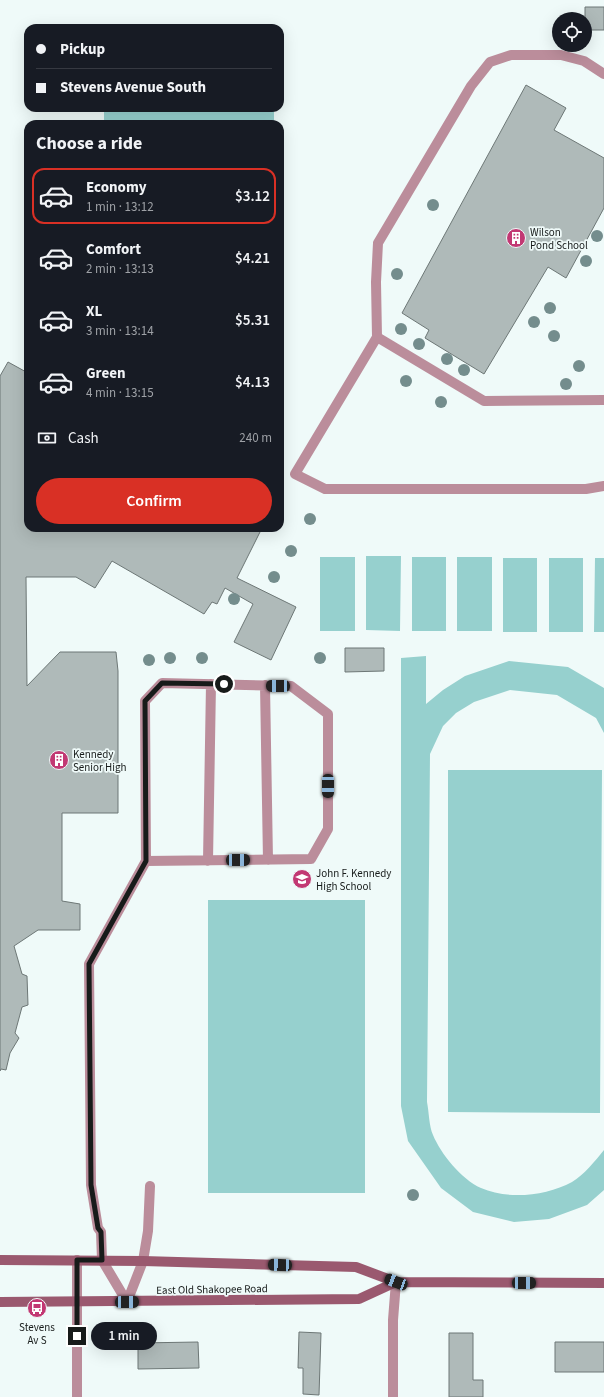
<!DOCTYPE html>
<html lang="en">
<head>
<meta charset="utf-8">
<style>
  body { margin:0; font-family:"Source Sans 3",sans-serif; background:#242831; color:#f1f3f6; height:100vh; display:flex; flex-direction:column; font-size:15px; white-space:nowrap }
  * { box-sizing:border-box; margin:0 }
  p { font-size:13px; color:#9ea1a6 }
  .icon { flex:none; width:22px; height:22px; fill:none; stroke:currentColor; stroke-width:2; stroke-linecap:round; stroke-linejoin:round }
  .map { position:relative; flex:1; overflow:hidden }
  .panel { position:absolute; left:24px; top:120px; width:260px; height:412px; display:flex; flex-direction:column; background:#171b24; border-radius:12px; box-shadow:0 4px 16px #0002 }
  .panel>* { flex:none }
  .hud { position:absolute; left:24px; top:24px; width:260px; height:88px; border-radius:12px; box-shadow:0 4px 16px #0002; display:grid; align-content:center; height:88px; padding:0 12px; background:#171b24 }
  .buttons { position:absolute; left:552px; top:12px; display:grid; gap:8px }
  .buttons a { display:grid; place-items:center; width:40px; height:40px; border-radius:50%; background:#171b24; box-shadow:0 4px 16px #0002; font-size:20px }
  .end { position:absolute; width:18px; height:18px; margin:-9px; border:5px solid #171b1a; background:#fff; box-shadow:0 0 0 2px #fff }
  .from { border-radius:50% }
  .bubble { position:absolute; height:28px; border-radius:14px; background:#171b24; box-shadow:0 4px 16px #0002; font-size:13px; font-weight:600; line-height:28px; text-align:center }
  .car { position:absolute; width:12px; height:24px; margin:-12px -6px; border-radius:5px; box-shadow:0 0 3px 1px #0007; background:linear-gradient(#222 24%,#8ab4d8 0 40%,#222 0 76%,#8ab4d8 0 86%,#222 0) }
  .hud b { display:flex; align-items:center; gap:14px; height:38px; font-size:15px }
  .hud b+b { border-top:1px solid #363941 }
  .hud i { width:10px; height:10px; background:#f1f3f6 }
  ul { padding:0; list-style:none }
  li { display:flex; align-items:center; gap:12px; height:56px; margin:0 8px 6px; padding:0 4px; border:2px solid transparent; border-radius:12px }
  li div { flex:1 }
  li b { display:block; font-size:15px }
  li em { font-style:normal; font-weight:600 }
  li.current { border-color:#d93025 }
  li>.icon { width:36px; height:36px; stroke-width:1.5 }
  h2 { padding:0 12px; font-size:18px; line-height:48px }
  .pay { display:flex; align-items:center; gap:10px; height:44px; padding:0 12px; font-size:15px }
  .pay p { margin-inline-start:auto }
  .cta { display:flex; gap:8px; margin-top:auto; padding:8px 12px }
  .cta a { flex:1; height:46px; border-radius:24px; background:#d93025; color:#fff; font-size:16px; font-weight:600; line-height:46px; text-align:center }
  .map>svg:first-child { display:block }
</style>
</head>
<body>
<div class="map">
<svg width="604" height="1397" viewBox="0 0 604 1397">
  <rect width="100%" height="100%" fill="#effaf9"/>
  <path fill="#96d0ce" d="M104,108h170v16h-170z
    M366,556h35l-1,75 -34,-1z
    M320,557h35v74h-35z
    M412,557h34v74h-34z
    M457,557h35v74h-35z
    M503,558h34v74h-34z
    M549,558h34v74h-34z
    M595,558h9v74h-10z
    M426,656v48l17,-14 22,-14 44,-15 59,6 36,21v45l-8,-15 -39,-23 -47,-5 -36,12 -18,11 -13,13 -13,28 -3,348c2,10 2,24 6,33 8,19 28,44 48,53 27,12 65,8 91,-6 12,-7 23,-21 32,-32v40l-17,15 -38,14 -35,3 -41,-10 -32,-24 -33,-47 -7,-35v-448z
    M448,770h154l-2,343 -152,-1z
    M208,900h157v293h-157z"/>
  <path fill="#afbab9" stroke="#6d7776" d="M585,7h19v23h-19z
    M526,85l40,23 -12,22 50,28v50l-38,70 -18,-11 -64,107 -59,-36 4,-8 -27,-17z
    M8,362l20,11v155h234l-25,50 59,29 -25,53 -37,-18 19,-38 -28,-16 -8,16 -5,-2 -8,12 -92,-53 -17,27 -19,-11h-50l1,109 33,-34h56l2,19v142h-56v88l18,3v26h-42l-24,16 8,28 5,2 1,29 -6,2 -7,26 4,5 -9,15 -4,17 -5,-1 -1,2v-695z
    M345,648h39v23l-39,1z
    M299,1332l22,1 -2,62 -16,-1v-26h-5z
    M449,1333h24v47h10v17h-34z
    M198,1342l1,26 -61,1v-26z
    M555,1342h49v30h-49z"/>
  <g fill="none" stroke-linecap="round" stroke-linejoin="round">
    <path stroke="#bb8d9b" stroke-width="10" d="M604,74l-20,-13 -23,-6h-50l-21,7 -19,24 -93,157 -2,39 1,55 -82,137 30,15h261l18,-3
      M377,337l107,64 120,-1
      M265,685l3,175
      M208,861l3,-177
      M127,1302l-25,-42 -1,-28 -3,-4 -7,-43 -2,-221 57,-103 165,-2 17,-30v-115l-37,-28 -129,-3 -17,18 1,160
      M127,1302l16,-41 5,-30 2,-45"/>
    <path stroke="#bb8d9b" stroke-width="10" d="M77,1260v137
      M393,1397v-77l3,-38"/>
    <path stroke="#9a596f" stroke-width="10" d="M0,1260l143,1 213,6 40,15 208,1
      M0,1302l359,-3 37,-17"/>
  </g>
  <g fill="#748d8d">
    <circle cx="433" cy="205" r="6"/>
    <circle cx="597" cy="236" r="6"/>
    <circle cx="586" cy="261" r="6"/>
    <circle cx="397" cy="274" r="6"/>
    <circle cx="550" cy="308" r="6"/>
    <circle cx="534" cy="322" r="6"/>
    <circle cx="401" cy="329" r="6"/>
    <circle cx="554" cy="336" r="6"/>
    <circle cx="419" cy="344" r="6"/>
    <circle cx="447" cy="359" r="6"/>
    <circle cx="579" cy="366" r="6"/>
    <circle cx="464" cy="370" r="6"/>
    <circle cx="406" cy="381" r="6"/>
    <circle cx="566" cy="384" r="6"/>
    <circle cx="441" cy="402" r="6"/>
    <circle cx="310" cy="519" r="6"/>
    <circle cx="291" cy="551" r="6"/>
    <circle cx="274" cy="577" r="6"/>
    <circle cx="234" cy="599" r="6"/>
    <circle cx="170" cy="658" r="6"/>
    <circle cx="202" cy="658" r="6"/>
    <circle cx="320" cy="658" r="6"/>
    <circle cx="149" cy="660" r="6"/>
    <circle cx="413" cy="1195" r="6"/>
  </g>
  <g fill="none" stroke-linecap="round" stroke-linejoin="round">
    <path stroke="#171b1a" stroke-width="5" d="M77,1336v-76h25l-1,-28 -3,-4 -7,-43 -2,-221 57,-103 -1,-160 17,-18 62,1"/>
  </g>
  <defs>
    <symbol id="building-disc" viewBox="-11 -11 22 22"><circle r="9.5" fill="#c23873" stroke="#effaf9"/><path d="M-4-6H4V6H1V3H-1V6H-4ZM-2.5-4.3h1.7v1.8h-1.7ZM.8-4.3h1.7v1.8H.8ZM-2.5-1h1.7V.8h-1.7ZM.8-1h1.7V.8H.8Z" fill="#fff"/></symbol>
    <symbol id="school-disc" viewBox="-11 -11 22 22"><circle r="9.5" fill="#c23873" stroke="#effaf9"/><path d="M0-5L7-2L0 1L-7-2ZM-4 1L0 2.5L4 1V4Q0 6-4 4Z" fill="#fff"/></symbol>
    <symbol id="bus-disc" viewBox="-11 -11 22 22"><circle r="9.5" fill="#c23873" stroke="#effaf9"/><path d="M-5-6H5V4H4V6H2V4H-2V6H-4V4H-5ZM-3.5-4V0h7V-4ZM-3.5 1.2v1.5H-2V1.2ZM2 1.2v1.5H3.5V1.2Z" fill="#fff"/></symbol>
  </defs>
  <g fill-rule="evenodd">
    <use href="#building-disc" x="505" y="227" width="22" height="22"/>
    <use href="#building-disc" x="48" y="749" width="22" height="22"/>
    <use href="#school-disc" x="291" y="868" width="22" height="22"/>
    <use href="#bus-disc" x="26" y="1297" width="22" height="22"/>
  </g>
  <g text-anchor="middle" stroke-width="3.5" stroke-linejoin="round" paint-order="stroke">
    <g font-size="11" fill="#171b1a" stroke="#effaf9" text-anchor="start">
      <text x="530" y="236">Wilson<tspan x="530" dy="13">Pond School</tspan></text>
      <text x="73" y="758">Kennedy<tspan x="73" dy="13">Senior High</tspan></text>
      <text x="316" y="877">John F. Kennedy<tspan x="316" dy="13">High School</tspan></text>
      <text x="37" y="1331" text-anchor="middle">Stevens<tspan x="37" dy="13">Av S</tspan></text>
    </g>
    <g font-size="11" fill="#171b1a" stroke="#effaf9">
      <text transform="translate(212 1289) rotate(-1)" y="4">East Old Shakopee Road</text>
    </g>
  </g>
</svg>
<div class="buttons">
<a><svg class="icon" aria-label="locate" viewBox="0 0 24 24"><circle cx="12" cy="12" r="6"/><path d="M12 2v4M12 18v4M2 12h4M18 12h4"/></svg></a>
</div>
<i class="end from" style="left:224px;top:684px"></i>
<i class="end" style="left:77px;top:1336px"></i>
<div class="bubble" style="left:91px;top:1322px;width:66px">1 min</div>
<i class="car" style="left:278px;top:686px;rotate:271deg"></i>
<i class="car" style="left:328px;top:786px;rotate:180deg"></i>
<i class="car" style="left:238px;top:860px;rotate:89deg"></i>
<i class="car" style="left:280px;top:1265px;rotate:272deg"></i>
<i class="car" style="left:396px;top:1282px;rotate:291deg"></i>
<i class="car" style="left:524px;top:1283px;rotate:90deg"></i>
<i class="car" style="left:127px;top:1302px;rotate:89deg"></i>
<div class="hud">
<b><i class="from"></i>Pickup</b>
<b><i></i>Stevens Avenue South</b>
</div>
<section class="panel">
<h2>Choose a ride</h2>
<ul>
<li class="current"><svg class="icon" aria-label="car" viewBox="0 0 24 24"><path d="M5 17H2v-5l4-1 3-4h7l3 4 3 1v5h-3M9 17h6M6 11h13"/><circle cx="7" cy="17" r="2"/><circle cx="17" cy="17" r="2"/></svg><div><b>Economy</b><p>1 min · 13:12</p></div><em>$3.12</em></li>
<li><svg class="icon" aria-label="car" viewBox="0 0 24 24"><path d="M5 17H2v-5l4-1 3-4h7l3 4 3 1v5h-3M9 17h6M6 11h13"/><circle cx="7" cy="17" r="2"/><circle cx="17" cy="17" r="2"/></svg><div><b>Comfort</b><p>2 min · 13:13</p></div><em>$4.21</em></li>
<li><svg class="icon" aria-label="car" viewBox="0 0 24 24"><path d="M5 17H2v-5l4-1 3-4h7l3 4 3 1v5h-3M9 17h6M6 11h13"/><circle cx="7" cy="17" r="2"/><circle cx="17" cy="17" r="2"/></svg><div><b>XL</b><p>3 min · 13:14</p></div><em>$5.31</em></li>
<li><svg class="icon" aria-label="car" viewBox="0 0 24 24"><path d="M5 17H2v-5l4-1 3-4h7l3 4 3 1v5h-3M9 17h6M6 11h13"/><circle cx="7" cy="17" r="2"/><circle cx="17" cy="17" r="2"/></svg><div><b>Green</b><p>4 min · 13:15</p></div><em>$4.13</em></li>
</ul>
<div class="pay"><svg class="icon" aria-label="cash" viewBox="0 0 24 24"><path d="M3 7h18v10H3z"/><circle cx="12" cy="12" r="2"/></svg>Cash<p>240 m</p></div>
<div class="cta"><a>Confirm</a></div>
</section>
</div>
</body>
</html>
